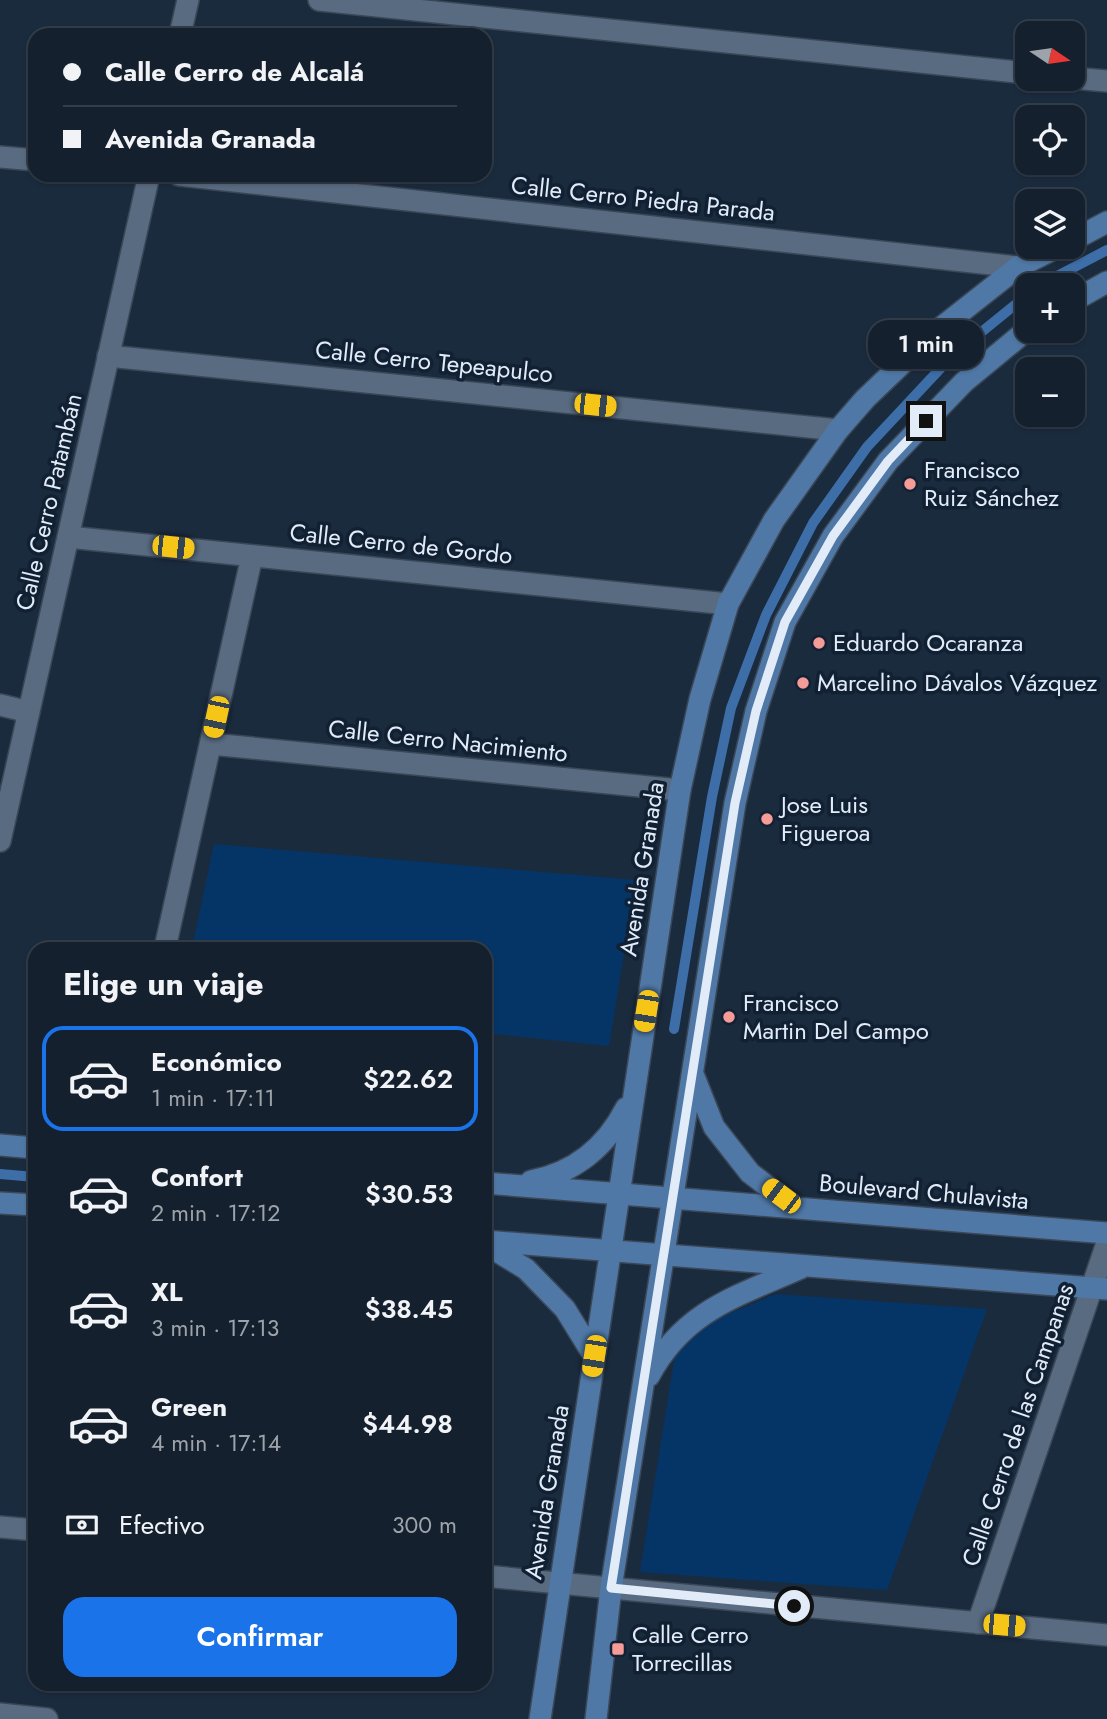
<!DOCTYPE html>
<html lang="es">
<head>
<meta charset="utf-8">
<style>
  body { margin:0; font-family:Jost,sans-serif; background:#212d3a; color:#f1f3f6; height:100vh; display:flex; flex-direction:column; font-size:26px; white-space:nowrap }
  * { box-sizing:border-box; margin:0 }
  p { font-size:23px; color:#9da3aa }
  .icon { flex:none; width:38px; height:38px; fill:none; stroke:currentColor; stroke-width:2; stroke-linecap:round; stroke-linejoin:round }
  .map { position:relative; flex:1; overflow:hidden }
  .side { position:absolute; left:28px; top:942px; width:464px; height:749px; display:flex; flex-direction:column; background:#14202e; border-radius:21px; box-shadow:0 2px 5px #0004,0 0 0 2px #333e4a }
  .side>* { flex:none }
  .banner { position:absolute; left:28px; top:28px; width:464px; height:154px; border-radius:21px; box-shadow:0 2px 5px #0004,0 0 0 2px #333e4a; display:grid; align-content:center; height:154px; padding:0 35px; background:#14202e }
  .needle { width:46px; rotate:103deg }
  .controls { position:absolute; left:1015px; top:21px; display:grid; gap:14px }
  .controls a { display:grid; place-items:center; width:70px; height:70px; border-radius:14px; background:#14202e; box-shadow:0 2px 5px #0004,0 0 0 2px #333e4a; font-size:35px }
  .end { position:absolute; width:32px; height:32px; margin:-16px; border:9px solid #e2ecf9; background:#111; box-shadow:0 0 0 4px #111 }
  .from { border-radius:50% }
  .bubble { position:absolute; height:49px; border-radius:21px; background:#14202e; box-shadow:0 2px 5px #0004,0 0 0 2px #333e4a; font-size:23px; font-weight:600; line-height:49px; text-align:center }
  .car { position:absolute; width:21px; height:42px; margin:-21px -10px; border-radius:9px; box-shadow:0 0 5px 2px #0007; background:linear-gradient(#f5c518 24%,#345 0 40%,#f5c518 0 76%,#345 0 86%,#f5c518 0) }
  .banner b { display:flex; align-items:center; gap:24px; height:66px; font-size:26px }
  .banner b+b { border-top:2px solid #333e4a }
  .banner i { width:18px; height:18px; background:#f1f3f6 }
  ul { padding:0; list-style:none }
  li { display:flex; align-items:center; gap:21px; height:105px; margin:0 14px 10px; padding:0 21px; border:4px solid transparent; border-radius:21px }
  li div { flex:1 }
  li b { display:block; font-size:26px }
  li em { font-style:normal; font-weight:600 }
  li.selected { border-color:#1a73e8 }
  li>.icon { width:63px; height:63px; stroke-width:1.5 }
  h2 { padding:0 35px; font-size:32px; line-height:84px }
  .pay { display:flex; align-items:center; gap:18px; height:77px; padding:0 35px; font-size:26px }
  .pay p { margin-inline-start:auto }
  .action { display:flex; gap:14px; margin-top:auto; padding:14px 35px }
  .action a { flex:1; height:80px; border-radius:21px; background:#1a73e8; color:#fff; font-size:28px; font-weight:600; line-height:80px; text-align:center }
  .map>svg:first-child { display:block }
</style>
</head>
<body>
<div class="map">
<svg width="1107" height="1719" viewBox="0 0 1107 1719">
  <rect width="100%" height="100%" fill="#1b2b3e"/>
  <path fill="#053566" d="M214,844l422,36 -27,166 -124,-13v-85h-293z
    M776,1294l211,15 -100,281 -247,-18 35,-217 39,-35z"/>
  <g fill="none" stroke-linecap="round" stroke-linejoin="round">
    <path stroke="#3d6ea8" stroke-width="10" d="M1040,285l67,-35
      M674,1029l38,-232 19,-89 35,-93 47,-92 54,-76 85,-91 75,-61
      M0,1174l35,3"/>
    <defs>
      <path id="street" d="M319,0l708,73
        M180,35l8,-35
        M1073,78l34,3
        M0,157l35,3
        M179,175l839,92
        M108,356l730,74
        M68,537l660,67
        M0,705l29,7
        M211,744l469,46
        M0,841l149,-666
        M165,948l87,-392
        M0,1527l35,3
        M485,1576l622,59
        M978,1623l129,-380
        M0,1714l47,5"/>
      <path id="secondary" d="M1073,240l34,-18
        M1073,301l34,-19
        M693,1074l21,53 36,46 46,35
        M0,1145l35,3
        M531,1181c43,-8 75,-34 95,-73
        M485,1183l622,50
        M0,1203l35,2
        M485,1241l622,48
        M485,1244l41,25 39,40 29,47
        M649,1376c35,-66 89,-80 152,-108
        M540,1719l140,-929 20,-91 28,-95 46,-84 64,-90 27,-31 68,-65 85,-67 40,-20
        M596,1719l15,-131 124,-785 21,-92 29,-89 48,-86 55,-75 76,-79 63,-52"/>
    </defs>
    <use href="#street" stroke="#3a4757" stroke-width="24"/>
    <use href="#secondary" stroke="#3a4757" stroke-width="24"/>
    <use href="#street" stroke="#596b81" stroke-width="21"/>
    <use href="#secondary" stroke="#5078a6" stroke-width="21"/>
  </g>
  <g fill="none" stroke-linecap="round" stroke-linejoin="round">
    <path stroke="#e2ecf9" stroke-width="9" d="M794,1606l-183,-18 124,-785 21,-92 29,-89 48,-86 55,-75 38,-40"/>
  </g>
  <g fill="#f59b98" stroke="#112133" stroke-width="2.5">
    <circle cx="910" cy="484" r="7"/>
    <circle cx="819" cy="643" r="7"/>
    <circle cx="803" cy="683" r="7"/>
    <circle cx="767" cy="819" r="7"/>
    <circle cx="729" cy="1017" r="7"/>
    <rect x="611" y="1642" width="14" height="14" rx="3.5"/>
  </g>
  <g text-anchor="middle" stroke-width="7" stroke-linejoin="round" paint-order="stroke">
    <g font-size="24" fill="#e2ecf9" stroke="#112133">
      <text transform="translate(643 199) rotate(6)" y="8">Calle Cerro Piedra Parada</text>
      <text transform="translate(434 362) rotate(6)" y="8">Calle Cerro Tepeapulco</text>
      <text transform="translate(49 502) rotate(-77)" y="8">Calle Cerro Patambán</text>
      <text transform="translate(401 544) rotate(6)" y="8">Calle Cerro de Gordo</text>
      <text transform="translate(448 741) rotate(6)" y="8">Calle Cerro Nacimiento</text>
      <text transform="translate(642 869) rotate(-81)" y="8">Avenida Granada</text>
      <text transform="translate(924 1192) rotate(5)" y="8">Boulevard Chulavista</text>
      <text transform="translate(1018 1425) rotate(-71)" y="8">Calle Cerro de las Campanas</text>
      <text transform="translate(547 1492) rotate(-81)" y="8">Avenida Granada</text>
    </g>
    <g font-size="24" fill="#e2ecf9" stroke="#112133" text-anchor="start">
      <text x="924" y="478">Francisco<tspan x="924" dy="28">Ruiz Sánchez</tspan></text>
      <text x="833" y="651">Eduardo Ocaranza</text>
      <text x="817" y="691">Marcelino Dávalos Vázquez</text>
      <text x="781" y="813">Jose Luis<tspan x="781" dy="28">Figueroa</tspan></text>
      <text x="743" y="1011">Francisco<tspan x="743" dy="28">Martin Del Campo</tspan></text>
      <text x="632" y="1643">Calle Cerro<tspan x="632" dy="28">Torrecillas</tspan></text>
    </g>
  </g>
</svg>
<div class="controls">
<a><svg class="needle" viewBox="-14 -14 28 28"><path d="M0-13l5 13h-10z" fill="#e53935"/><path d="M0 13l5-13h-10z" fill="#9da3aa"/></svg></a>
<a><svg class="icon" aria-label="locate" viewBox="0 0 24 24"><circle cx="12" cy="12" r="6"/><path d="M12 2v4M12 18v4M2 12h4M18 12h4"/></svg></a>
<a><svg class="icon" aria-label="layers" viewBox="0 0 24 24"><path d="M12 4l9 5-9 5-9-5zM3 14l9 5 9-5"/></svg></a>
<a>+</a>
<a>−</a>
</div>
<i class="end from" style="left:794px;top:1606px"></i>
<i class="end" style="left:926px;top:421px"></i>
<div class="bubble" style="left:868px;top:320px;width:116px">1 min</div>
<i class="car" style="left:595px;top:405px;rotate:96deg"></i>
<i class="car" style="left:173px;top:547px;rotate:96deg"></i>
<i class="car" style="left:216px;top:717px;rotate:192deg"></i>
<i class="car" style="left:646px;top:1011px;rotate:189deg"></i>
<i class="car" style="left:781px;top:1196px;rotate:307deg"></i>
<i class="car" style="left:594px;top:1356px;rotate:189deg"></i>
<i class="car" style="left:1004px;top:1625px;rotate:95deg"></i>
<div class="banner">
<b><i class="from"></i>Calle Cerro de Alcalá</b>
<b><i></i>Avenida Granada</b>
</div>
<section class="side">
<h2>Elige un viaje</h2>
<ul>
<li class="selected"><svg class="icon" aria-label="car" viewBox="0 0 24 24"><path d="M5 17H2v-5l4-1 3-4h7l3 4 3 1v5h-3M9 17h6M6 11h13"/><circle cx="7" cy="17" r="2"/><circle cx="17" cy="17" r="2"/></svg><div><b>Económico</b><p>1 min · 17:11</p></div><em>$22.62</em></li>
<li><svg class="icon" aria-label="car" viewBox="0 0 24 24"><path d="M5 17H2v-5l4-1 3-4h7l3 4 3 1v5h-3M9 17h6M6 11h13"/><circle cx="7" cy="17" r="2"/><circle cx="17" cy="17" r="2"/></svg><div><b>Confort</b><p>2 min · 17:12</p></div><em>$30.53</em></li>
<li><svg class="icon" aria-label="car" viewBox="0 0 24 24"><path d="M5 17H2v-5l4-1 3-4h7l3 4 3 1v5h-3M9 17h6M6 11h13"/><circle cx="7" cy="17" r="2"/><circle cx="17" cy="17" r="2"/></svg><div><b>XL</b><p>3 min · 17:13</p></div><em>$38.45</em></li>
<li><svg class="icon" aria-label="car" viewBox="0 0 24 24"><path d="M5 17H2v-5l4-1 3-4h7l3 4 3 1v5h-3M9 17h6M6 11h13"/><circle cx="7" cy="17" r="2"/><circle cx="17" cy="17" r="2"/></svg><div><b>Green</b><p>4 min · 17:14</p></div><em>$44.98</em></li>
</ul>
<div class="pay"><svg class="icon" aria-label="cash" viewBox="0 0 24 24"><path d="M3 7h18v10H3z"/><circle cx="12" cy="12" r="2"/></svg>Efectivo<p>300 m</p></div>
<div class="action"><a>Confirmar</a></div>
</section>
</div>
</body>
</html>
